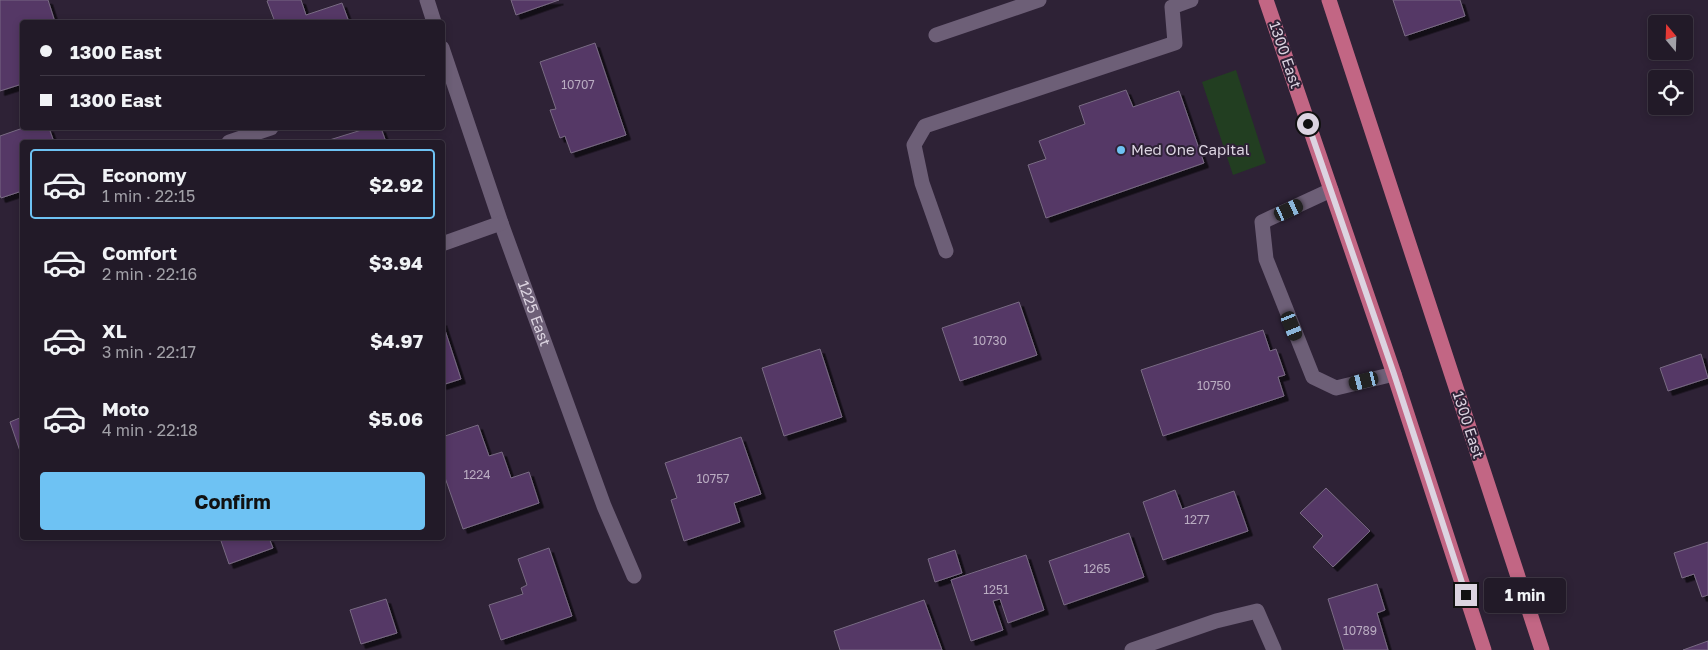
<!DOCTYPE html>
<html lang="en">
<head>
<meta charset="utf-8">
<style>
  body { margin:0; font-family:"Golos Text",sans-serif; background:#2a2330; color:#f1f3f6; height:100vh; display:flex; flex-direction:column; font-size:19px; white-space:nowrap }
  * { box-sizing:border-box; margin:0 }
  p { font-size:16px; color:#a2a1a8 }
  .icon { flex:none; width:28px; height:28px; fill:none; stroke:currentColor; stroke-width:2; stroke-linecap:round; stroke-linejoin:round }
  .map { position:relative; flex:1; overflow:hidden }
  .side { position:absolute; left:20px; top:140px; width:425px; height:400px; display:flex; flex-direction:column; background:#221a28; border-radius:5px; box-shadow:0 2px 8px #0003,0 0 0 1px #3f3845 }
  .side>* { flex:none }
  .guide { position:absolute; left:20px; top:20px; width:425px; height:110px; border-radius:5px; box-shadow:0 2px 8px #0003,0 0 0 1px #3f3845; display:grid; align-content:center; height:110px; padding:0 20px; background:#221a28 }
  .needle { width:32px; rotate:341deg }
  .buttons { position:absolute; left:1648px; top:15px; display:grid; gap:10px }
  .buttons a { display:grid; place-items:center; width:45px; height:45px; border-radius:5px; background:#221a28; box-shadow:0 2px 8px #0003,0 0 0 1px #3f3845; font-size:25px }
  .end { position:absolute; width:22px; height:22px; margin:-11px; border:6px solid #dcd4e1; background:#111; box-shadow:0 0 0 2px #111 }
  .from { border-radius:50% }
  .bubble { position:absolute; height:35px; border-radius:5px; background:#221a28; box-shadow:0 2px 8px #0003,0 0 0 1px #3f3845; font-size:16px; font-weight:700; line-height:35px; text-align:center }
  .car { position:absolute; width:15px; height:30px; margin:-15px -8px; border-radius:6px; box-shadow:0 0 4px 1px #0007; background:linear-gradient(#222 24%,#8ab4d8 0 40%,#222 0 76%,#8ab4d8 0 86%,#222 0) }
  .guide b { display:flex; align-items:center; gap:18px; height:48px; font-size:19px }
  .guide b+b { border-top:1px solid #3f3845 }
  .guide i { width:12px; height:12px; background:#f1f3f6 }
  ul { padding:9px 0 0; list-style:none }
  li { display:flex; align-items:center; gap:15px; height:70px; margin:0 10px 8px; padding:0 10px; border:2px solid transparent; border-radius:5px }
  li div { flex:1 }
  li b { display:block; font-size:19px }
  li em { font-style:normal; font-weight:700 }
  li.selected { border-color:#6ec2f3 }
  li>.icon { width:45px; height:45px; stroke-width:1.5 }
  .primary-button { display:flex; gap:10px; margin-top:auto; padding:10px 20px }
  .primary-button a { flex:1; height:58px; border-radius:5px; background:#6ec2f3; color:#111; font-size:20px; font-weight:700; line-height:58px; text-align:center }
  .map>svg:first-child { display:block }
</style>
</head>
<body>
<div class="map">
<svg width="1708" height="650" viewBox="0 0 1708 650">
  <defs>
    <filter id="shadow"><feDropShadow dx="4.5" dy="4.5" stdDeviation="0" flood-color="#0009"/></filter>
  </defs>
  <rect width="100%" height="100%" fill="#2e2236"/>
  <path fill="#223e21" d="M1236,70l30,93 -33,12 -31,-93z"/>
  <path fill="#543766" stroke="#796b83" filter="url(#shadow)" d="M0,0h48l7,22h-33v62l-22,7z
    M269,0h32l5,15 36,-12 7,19h-74l-8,-21z
    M511,0h48l-43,15z
    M1393,0h67l5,16 -60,20z
    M595,43l31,92 -55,18 -6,-17 -5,2 -10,-28 6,-1 -16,-47z
    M1126,90l7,17 46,-16 25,72 -158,55 -18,-53 18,-6 -7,-18 46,-17 -6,-18z
    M23,128h26l5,14h-32v49l-21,7 -1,-3v-59z
    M368,128h13l5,14h-63z
    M1019,302l18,53 -77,26 -18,-53z
    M442,321l19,58 -19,6z
    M1263,330l7,21 6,-2 9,26 -7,2 6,19 -121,40 -22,-66z
    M820,349l22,68 -58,19 -22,-68z
    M1701,354l7,24 -40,13 -8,-23z
    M22,417v40l-12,-35z
    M478,425l11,31 13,-4 9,26 18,-6 10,31 -76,26 -21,-60v-32z
    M741,437l20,57 -27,9 6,19 -56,19 -13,-41 6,-2 -12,-35z
    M1326,488l44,43 -37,36 -20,-20 10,-11 -23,-23z
    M1175,490l7,19 52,-18 14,40 -85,29 -20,-58z
    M1129,533l15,44 -80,28 -15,-44z
    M220,538h49l4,10 -44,16z
    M1708,542v53l-6,2 -8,-23 -12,4 -8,-25z
    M549,548l23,68 -71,24 -12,-35 34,-11 -2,-6 6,-3 -9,-26z
    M955,550l7,23 -27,9 -7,-23z
    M1026,555l18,55 -36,13 -8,-24 -7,2 10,29 -32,11 -20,-61z
    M1377,584l8,26 -8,3 11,37h-44l-16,-51z
    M386,599l11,34 -36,11 -11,-34z
    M924,600l18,50h-102l-6,-19z
    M1708,641v9h-25z"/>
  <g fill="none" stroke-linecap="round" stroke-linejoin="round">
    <g stroke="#6d5f77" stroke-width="15">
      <path d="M427,0l7,22"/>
      <path d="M936,35l103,-35"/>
      <path id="s1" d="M442,48l59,175 103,283 30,70"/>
      <path d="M229,142l42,-14"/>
      <path d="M1331,190l-69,32 4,37 47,118 23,11 58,-14"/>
      <path d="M442,244l59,-21"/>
      <path d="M946,251l-24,-68 -8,-38 11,-19 250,-83 -3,-36 19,-7"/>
      <path d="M1132,650l84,-29 41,-10 17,39"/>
    </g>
    <path stroke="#c26684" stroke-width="15" d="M1266,0l128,374 90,276
      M1329,0l213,650"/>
  </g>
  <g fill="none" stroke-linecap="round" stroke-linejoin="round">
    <path stroke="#dcd4e1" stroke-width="6" d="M1308,124l86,250 72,221"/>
  </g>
  <circle fill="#6ec2f3" stroke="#2e2236" stroke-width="2" cx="1121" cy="150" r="5"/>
  <g text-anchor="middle" stroke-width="4" stroke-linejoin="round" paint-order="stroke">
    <g font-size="12" fill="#baadc2">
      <text x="578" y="89">10707</text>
      <text x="990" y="345">10730</text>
      <text x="1214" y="390">10750</text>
      <text x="477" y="479">1224</text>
      <text x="713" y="483">10757</text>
      <text x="1197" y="524">1277</text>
      <text x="1097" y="573">1265</text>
      <text x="996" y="594">1251</text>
      <text x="1360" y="635">10789</text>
    </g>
    <g font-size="15" fill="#dcd4e1" stroke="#2e2236">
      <text transform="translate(1285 55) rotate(71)" y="5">1300 East</text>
      <text dy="5" stroke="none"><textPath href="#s1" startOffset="281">1225 East</textPath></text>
      <text transform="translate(1468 425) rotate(72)" y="5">1300 East</text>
    </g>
    <g font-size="15" fill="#dcd4e1" stroke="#2e2236" text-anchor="start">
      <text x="1131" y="155">Med One Capital</text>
    </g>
  </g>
</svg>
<div class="buttons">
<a><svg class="needle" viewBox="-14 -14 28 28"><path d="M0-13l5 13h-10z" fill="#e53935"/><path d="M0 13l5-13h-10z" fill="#a2a1a8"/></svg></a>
<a><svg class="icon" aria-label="locate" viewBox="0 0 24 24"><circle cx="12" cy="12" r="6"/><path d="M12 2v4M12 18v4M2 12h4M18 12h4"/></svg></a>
</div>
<i class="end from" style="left:1308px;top:124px"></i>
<i class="end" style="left:1466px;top:595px"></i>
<div class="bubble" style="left:1484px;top:578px;width:82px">1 min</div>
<i class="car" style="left:1289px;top:210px;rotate:65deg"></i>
<i class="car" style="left:1292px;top:326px;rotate:158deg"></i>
<i class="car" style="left:1364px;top:381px;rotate:256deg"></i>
<div class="guide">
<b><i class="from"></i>1300 East</b>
<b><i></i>1300 East</b>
</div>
<section class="side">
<ul>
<li class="selected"><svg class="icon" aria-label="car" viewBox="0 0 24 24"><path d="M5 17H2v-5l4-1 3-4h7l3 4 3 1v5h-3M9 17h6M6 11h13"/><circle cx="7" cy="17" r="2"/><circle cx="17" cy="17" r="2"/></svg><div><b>Economy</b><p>1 min · 22:15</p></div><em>$2.92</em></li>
<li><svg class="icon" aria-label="car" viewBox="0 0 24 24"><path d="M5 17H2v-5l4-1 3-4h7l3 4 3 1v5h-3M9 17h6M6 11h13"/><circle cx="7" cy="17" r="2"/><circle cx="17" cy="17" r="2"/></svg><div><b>Comfort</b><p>2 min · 22:16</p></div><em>$3.94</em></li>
<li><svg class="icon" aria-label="car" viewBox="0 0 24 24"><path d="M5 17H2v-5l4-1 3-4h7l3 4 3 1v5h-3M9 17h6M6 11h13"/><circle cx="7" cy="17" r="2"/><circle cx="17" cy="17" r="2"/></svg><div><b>XL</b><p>3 min · 22:17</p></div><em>$4.97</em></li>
<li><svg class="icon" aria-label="car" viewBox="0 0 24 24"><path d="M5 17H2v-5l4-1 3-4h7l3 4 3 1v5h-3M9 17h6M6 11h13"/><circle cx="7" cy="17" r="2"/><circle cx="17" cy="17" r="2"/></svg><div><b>Moto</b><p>4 min · 22:18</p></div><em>$5.06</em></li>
</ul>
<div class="primary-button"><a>Confirm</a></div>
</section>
</div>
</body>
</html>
